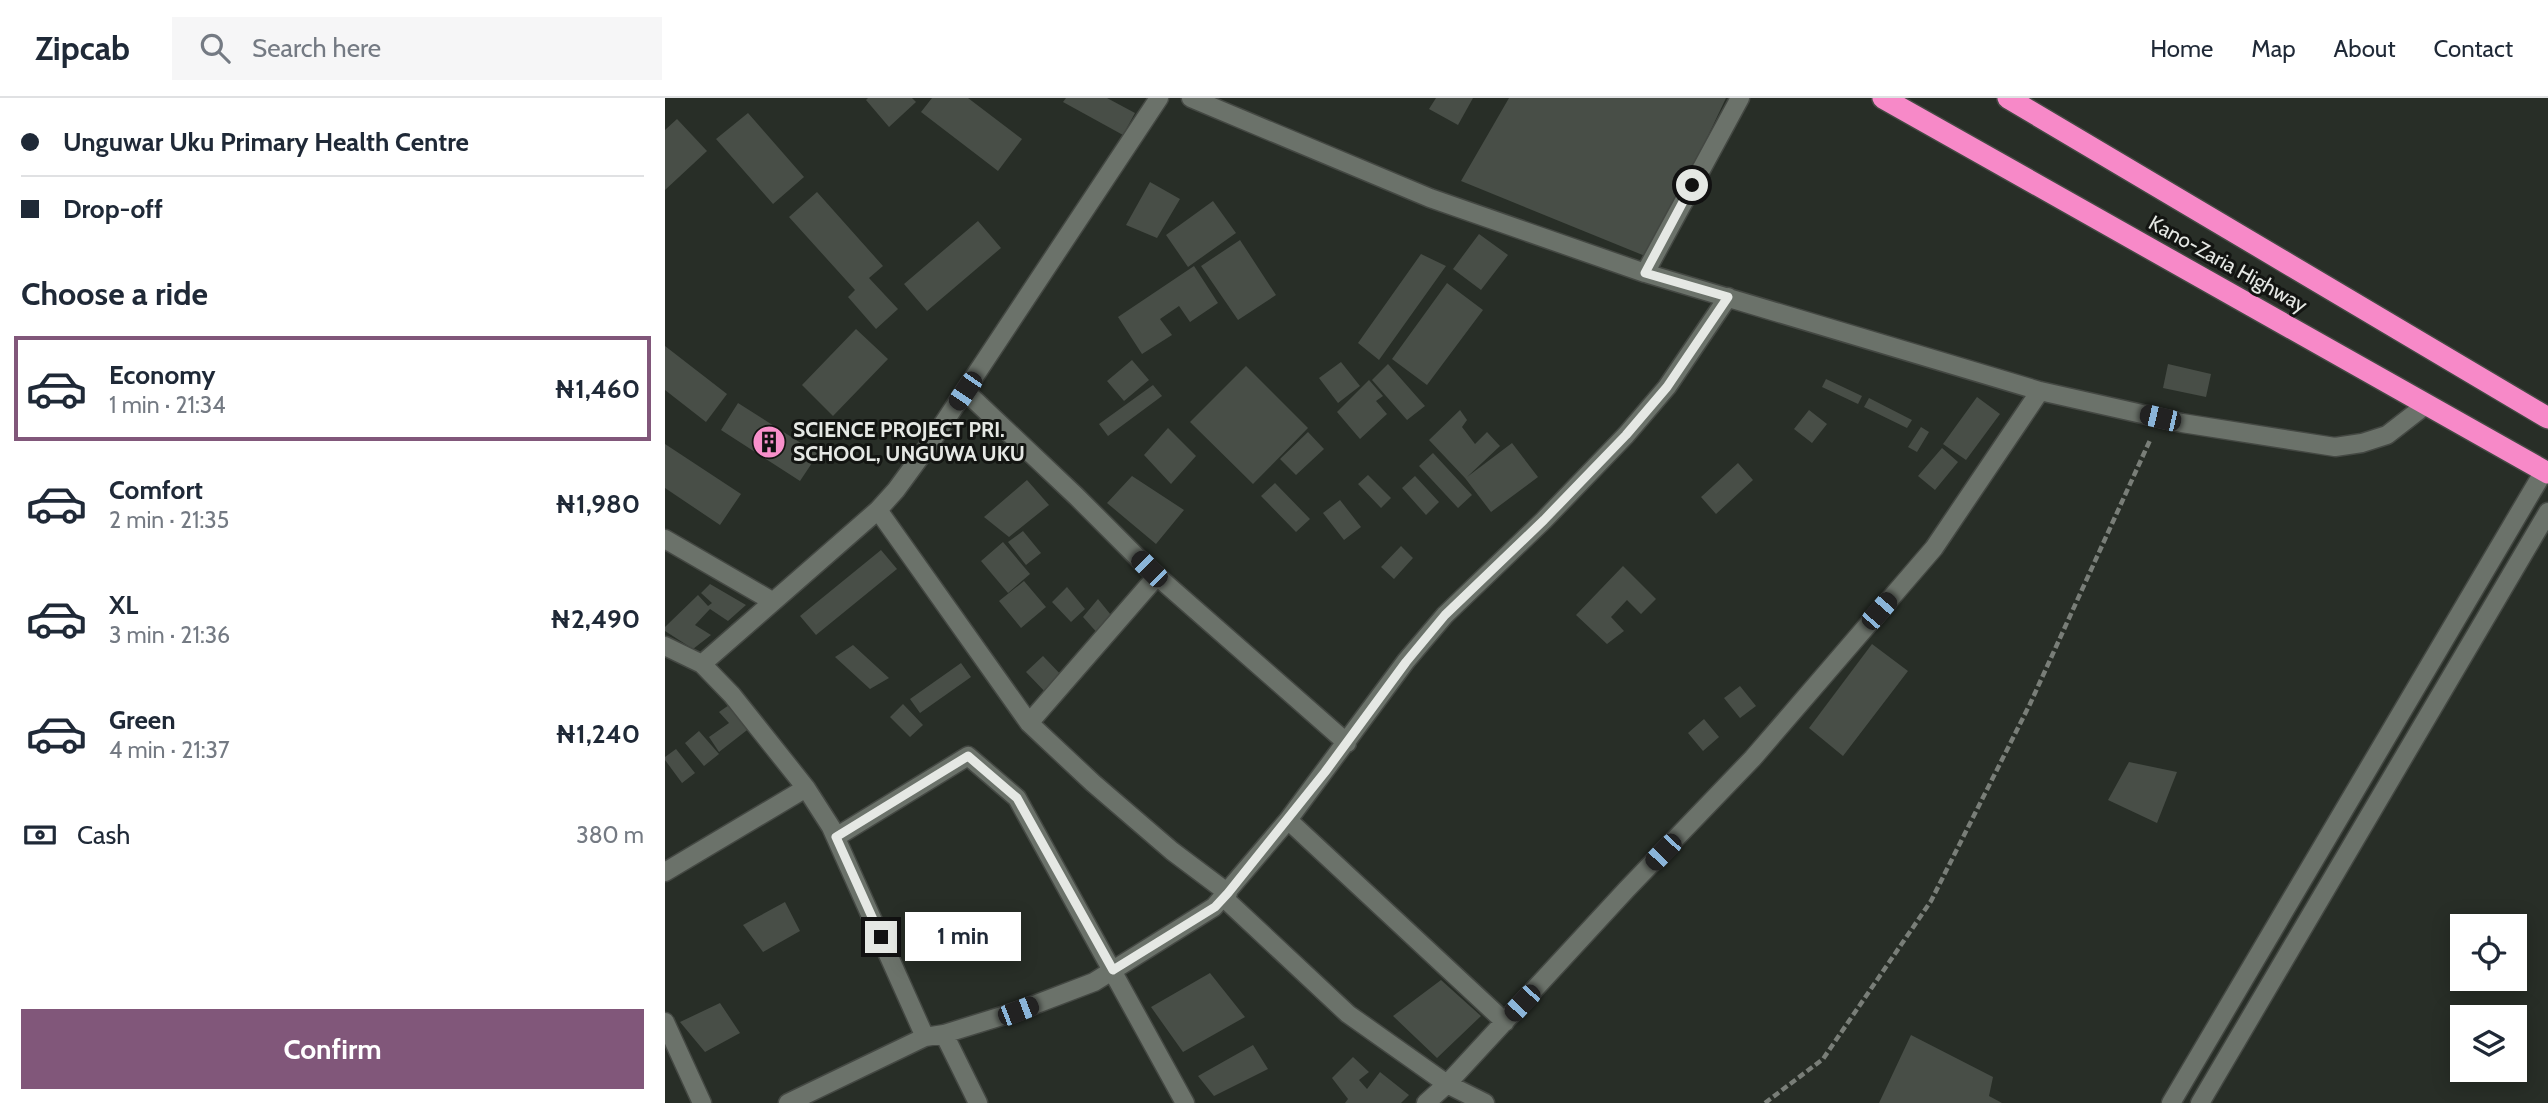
<!DOCTYPE html>
<html lang="en">
<head>
<meta charset="utf-8">
<style>
  body { margin:0; font-family:Cabin,sans-serif; background:#f6f6f7; color:#1f2937; height:100vh; display:flex; flex-direction:column; font-size:26px; white-space:nowrap }
  * { box-sizing:border-box; margin:0 }
  p { font-size:23px; color:#747a83 }
  .icon { flex:none; width:38px; height:38px; fill:none; stroke:currentColor; stroke-width:2; stroke-linecap:round; stroke-linejoin:round }
  .map { position:relative; flex:1; overflow:hidden }
  .drawer { display:flex; flex-direction:column; background:#fff; width:665px }
  .drawer>* { flex:none }
  .guide { display:grid; align-content:center; height:154px; padding:0 21px; background:#fff }
  .controls { position:absolute; left:1785px; top:816px; display:grid; gap:14px }
  .controls a { display:grid; place-items:center; width:77px; height:77px; border-radius:0px; background:#fff; box-shadow:0 4px 18px #0003; font-size:35px }
  .end { position:absolute; width:32px; height:32px; margin:-16px; border:9px solid #e5e8e4; background:#111; box-shadow:0 0 0 4px #111 }
  .from { border-radius:50% }
  .bubble { position:absolute; height:49px; border-radius:0px; background:#fff; box-shadow:0 4px 18px #0003; font-size:23px; font-weight:700; line-height:49px; text-align:center }
  .car { position:absolute; width:21px; height:42px; margin:-21px -10px; border-radius:9px; box-shadow:0 0 5px 2px #0007; background:linear-gradient(#222 24%,#8ab4d8 0 40%,#222 0 76%,#8ab4d8 0 86%,#222 0) }
  .guide b { display:flex; align-items:center; gap:24px; height:66px; font-size:26px }
  .guide b+b { border-top:2px solid #e0e1e3 }
  .guide i { width:18px; height:18px; background:#1f2937 }
  ul { padding:0; list-style:none }
  li { display:flex; align-items:center; gap:21px; height:105px; margin:0 14px 10px; padding:0 7px; border:4px solid transparent; border-radius:0px }
  li div { flex:1 }
  li b { display:block; font-size:26px }
  li em { font-style:normal; font-weight:700 }
  li.current { border-color:#81577a }
  li>.icon { width:63px; height:63px; stroke-width:1.5 }
  h2 { padding:0 21px; font-size:32px; line-height:84px }
  .pay { display:flex; align-items:center; gap:18px; height:77px; padding:0 21px; font-size:26px }
  .pay p { margin-inline-start:auto }
  .cta { display:flex; gap:14px; margin-top:auto; padding:14px 21px }
  .cta a { flex:1; height:80px; border-radius:0px; background:#81577a; color:#fff; font-size:28px; font-weight:700; line-height:80px; text-align:center }
  header { display:flex; align-items:center; gap:42px; box-sizing:border-box; height:98px; padding:0 35px; background:#fff; border-bottom:2px solid #e0e1e3 }
  header strong { font-size:33px }
  nav { display:flex; gap:38px; margin-inline-start:auto; font-size:24px }
  .search { width:490px; height:63px; background:#f6f6f7; display:flex; align-items:center; gap:18px; box-sizing:border-box; padding:0 24px; border-radius:0px; color:#747a83; font-size:26px }
  main { display:flex; flex:1; min-height:0 }
  .map>svg:first-child { display:block }
</style>
</head>
<body>
<header>
<strong>Zipcab</strong>
<div class="search"><svg class="icon" aria-label="search" viewBox="0 0 24 24"><circle cx="10" cy="10" r="6"/><path d="M15 15l6 6"/></svg>Search here</div>
<nav><a>Home</a><a>Map</a><a>About</a><a>Contact</a></nav>
</header>
<main>
<section class="drawer">
<div class="guide">
<b><i class="from"></i>Unguwar Uku Primary Health Centre</b>
<b><i></i>Drop-off</b>
</div>
<h2>Choose a ride</h2>
<ul>
<li class="current"><svg class="icon" aria-label="car" viewBox="0 0 24 24"><path d="M5 17H2v-5l4-1 3-4h7l3 4 3 1v5h-3M9 17h6M6 11h13"/><circle cx="7" cy="17" r="2"/><circle cx="17" cy="17" r="2"/></svg><div><b>Economy</b><p>1 min · 21:34</p></div><em>₦1,460</em></li>
<li><svg class="icon" aria-label="car" viewBox="0 0 24 24"><path d="M5 17H2v-5l4-1 3-4h7l3 4 3 1v5h-3M9 17h6M6 11h13"/><circle cx="7" cy="17" r="2"/><circle cx="17" cy="17" r="2"/></svg><div><b>Comfort</b><p>2 min · 21:35</p></div><em>₦1,980</em></li>
<li><svg class="icon" aria-label="car" viewBox="0 0 24 24"><path d="M5 17H2v-5l4-1 3-4h7l3 4 3 1v5h-3M9 17h6M6 11h13"/><circle cx="7" cy="17" r="2"/><circle cx="17" cy="17" r="2"/></svg><div><b>XL</b><p>3 min · 21:36</p></div><em>₦2,490</em></li>
<li><svg class="icon" aria-label="car" viewBox="0 0 24 24"><path d="M5 17H2v-5l4-1 3-4h7l3 4 3 1v5h-3M9 17h6M6 11h13"/><circle cx="7" cy="17" r="2"/><circle cx="17" cy="17" r="2"/></svg><div><b>Green</b><p>4 min · 21:37</p></div><em>₦1,240</em></li>
</ul>
<div class="pay"><svg class="icon" aria-label="cash" viewBox="0 0 24 24"><path d="M3 7h18v10H3z"/><circle cx="12" cy="12" r="2"/></svg>Cash<p>380 m</p></div>
<div class="cta"><a>Confirm</a></div>
</section>
<div class="map">
<svg width="1883" height="1005" viewBox="0 0 1883 1005">
  <rect width="100%" height="100%" fill="#282e27"/>
  <path fill="#484e47" d="M203,0h44l4,4 -27,25 -23,-27z
    M267,0h36l54,41 -24,32 -77,-59z
    M401,0h41l28,15 -12,22 -60,-33z
    M771,0h37l-15,27 -29,-16z
    M844,0h217l-76,160 -189,-77z
    M83,15l56,64 -31,27 -57,-65z
    M12,21l30,32 -42,39v-60z
    M485,84l30,17 -23,39 -31,-13z
    M152,94l66,74 -14,12 29,31 -22,20 -28,-32 7,-7 -66,-73z
    M548,103l23,32 -48,34 -22,-32z
    M313,123l23,27 -74,63 -23,-27z
    M814,136l29,21 -27,35 -28,-21z
    M575,142l36,55 -38,25 -37,-54z
    M756,156l25,12 -67,94 -21,-17z
    M529,168l24,37 -28,19 -11,-16 -19,13 12,16 -30,19 -24,-37z
    M782,185l36,27 -56,75 -35,-26z
    M191,231l32,30 -55,57 -31,-31z
    M0,248l62,48 -21,28 -41,-32z
    M467,262l17,20 -25,21 -17,-20z
    M676,264l19,24 -22,17 -19,-25z
    M723,266l37,42 -18,14 -35,-40z
    M1503,266l43,10 -5,23 -43,-9z
    M581,268l62,62 -55,56 -63,-62z
    M1161,281l36,17 -4,8 -36,-17z
    M704,282l14,16 -7,5 11,13 -27,25 -23,-27z
    M488,287l9,11 -54,40 -9,-12z
    M1312,299l23,17 -34,46 -23,-16z
    M1204,300l43,22 -5,8 -43,-21z
    M73,305l80,51 -18,27 -79,-51z
    M795,312l7,10 -5,7 13,17 12,-12 13,14 -33,31 45,-34 26,34 -47,35 -26,-34 -36,-38z
    M1144,312l18,14 -15,19 -18,-14z
    M1256,329l8,5 -12,20 -9,-5z
    M503,330l28,28 -25,28 -27,-29z
    M643,334l16,17 -28,26 -16,-16z
    M0,346l76,50 -21,31 -55,-37z
    M1277,350l16,14 -23,28 -17,-14z
    M768,355l39,42 -14,13 -39,-42z
    M1073,365l15,17 -37,34 -15,-17z
    M703,377l23,23 -10,10 -23,-24z
    M467,378l52,34 -28,34 -49,-41z
    M750,378l24,26 -13,13 -24,-27z
    M362,382l22,25 -40,32 -25,-20z
    M610,385l35,36 -14,13 -35,-36z
    M675,402l21,27 -17,13 -21,-27z
    M358,433l18,22 -15,12 -18,-23z
    M338,444l27,32 -22,19 -27,-32z
    M736,448l12,12 -19,21 -13,-12z
    M216,452l16,19 -81,66 -16,-19z
    M958,468l33,33 -15,15 -14,-14 -16,17 13,14 -17,13 -31,-29z
    M359,483l22,26 -25,21 -22,-27z
    M45,486l36,21 -18,16 -18,-12 -15,16 16,10 -18,14 -28,-18v-4l33,-32 10,11 4,-3 -11,-10z
    M402,489l18,22 -14,13 -19,-20z
    M433,501l17,21 -15,16 -17,-19z
    M1207,546l36,27 -65,85 -34,-28z
    M188,547l36,33 -19,11 -35,-32z
    M378,558l23,24 -17,16 -23,-24z
    M296,565l10,14 -51,36 -10,-14z
    M1075,588l16,20 -16,12 -16,-20z
    M67,605l19,24 -32,25 -10,-15 20,-14 -10,-11z
    M238,606l20,21 -13,12 -20,-20z
    M1039,621l15,18 -16,14 -15,-18z
    M34,633l20,23 -15,12 -19,-23z
    M11,651l19,24 -13,10 -17,-23v-3z
    M1464,664l48,10 -20,51 -49,-23z
    M120,804l15,29 -37,21 -20,-27z
    M545,875l35,44 -62,35 -32,-45z
    M776,882l40,36 -44,42 -44,-42z
    M55,905l20,30 -35,19 -25,-30z
    M1246,937l82,42 -4,19 13,7h-123z
    M588,947l15,24 -54,27 -16,-20z
    M688,959l16,15 -10,8 8,9 13,-17 29,23 -8,8h-56l3,-4 -16,-21z"/>
  <g fill="none" stroke-linecap="round" stroke-linejoin="round">
    <defs>
      <path id="minor" d="M526,0l239,100 215,75 395,118 142,32 153,24 27,-4 25,-8 40,-31
        M980,175l95,-175
        M300,293l111,105 73,73 198,174
        M213,412l151,213 64,60 79,68 56,42
        M0,441l107,62
        M0,548l37,18 30,31 74,93 25,39 94,210
        M37,566l176,-154 18,-20 33,-45 230,-347
        M364,625l128,-147
        M623,722l217,202
        M171,739l132,-81 49,42 168,305
        M0,774l141,-84
        M559,800l124,116 99,70 38,19
        M0,924l37,81
        M279,936l34,69
        M123,1005l137,-66 19,-3 74,-23 76,-29 120,-75 74,-87 118,-159 39,-46 99,-95 82,-85 41,-48 61,-90
        M761,1005l21,-19 180,-195 126,-131 181,-210 106,-157
        M1506,1005l373,-632
        M1535,1005l348,-591"/>
      <path id="highway" d="M1218,0l665,375
        M1343,0l540,320"/>
    </defs>
    <use href="#minor" stroke="#444843" stroke-width="21"/>
    <use href="#highway" stroke="#444843" stroke-width="24"/>
    <path stroke="#797e78" stroke-width="4.5" stroke-dasharray="7 3.5" stroke-linecap="butt" d="M1100,1005l58,-44 108,-158 99,-197 121,-266"/>
    <use href="#minor" stroke="#6b726a" stroke-width="18"/>
    <use href="#highway" stroke="#f789c8" stroke-width="21"/>
  </g>
  <g fill="none" stroke-linecap="round" stroke-linejoin="round">
    <path stroke="#e5e8e4" stroke-width="9" d="M216,839l-45,-100 132,-81 49,42 96,172 102,-63 13,-14 97,-121 81,-110 39,-47 99,-95 82,-85 41,-48 61,-90 -83,-24 47,-88"/>
  </g>
  <defs>
    <symbol id="building-disc" viewBox="-11 -11 22 22"><circle r="9.5" fill="#f890cb" stroke="#131512"/><path d="M-4-6H4V6H1V3H-1V6H-4ZM-2.5-4.3h1.7v1.8h-1.7ZM.8-4.3h1.7v1.8H.8ZM-2.5-1h1.7V.8h-1.7ZM.8-1h1.7V.8H.8Z" fill="#111"/></symbol>
  </defs>
  <g fill-rule="evenodd">
    <use href="#building-disc" x="85" y="325" width="38" height="38"/>
  </g>
  <g text-anchor="middle" stroke-width="6" stroke-linejoin="round" paint-order="stroke">
    <g font-size="21" fill="#e5e8e4" stroke="#131512">
      <text transform="translate(1563 166) rotate(29)" y="7">Kano-Zaria Highway</text>
    </g>
    <g font-size="21" font-weight="bold" fill="#e5e8e4" stroke="#131512" text-anchor="start">
      <text x="128" y="339">SCIENCE PROJECT PRI.<tspan x="128" dy="24">SCHOOL, UNGUWA UKU</tspan></text>
    </g>
  </g>
</svg>
<div class="controls">
<a><svg class="icon" aria-label="locate" viewBox="0 0 24 24"><circle cx="12" cy="12" r="6"/><path d="M12 2v4M12 18v4M2 12h4M18 12h4"/></svg></a>
<a><svg class="icon" aria-label="layers" viewBox="0 0 24 24"><path d="M12 4l9 5-9 5-9-5zM3 14l9 5 9-5"/></svg></a>
</div>
<i class="end from" style="left:1027px;top:87px"></i>
<i class="end" style="left:216px;top:839px"></i>
<div class="bubble" style="left:240px;top:814px;width:116px">1 min</div>
<i class="car" style="left:300px;top:293px;rotate:214deg"></i>
<i class="car" style="left:1495px;top:320px;rotate:283deg"></i>
<i class="car" style="left:484px;top:471px;rotate:315deg"></i>
<i class="car" style="left:1214px;top:513px;rotate:41deg"></i>
<i class="car" style="left:998px;top:754px;rotate:224deg"></i>
<i class="car" style="left:857px;top:905px;rotate:223deg"></i>
<i class="car" style="left:353px;top:913px;rotate:69deg"></i>
</div>
</main>
</body>
</html>
